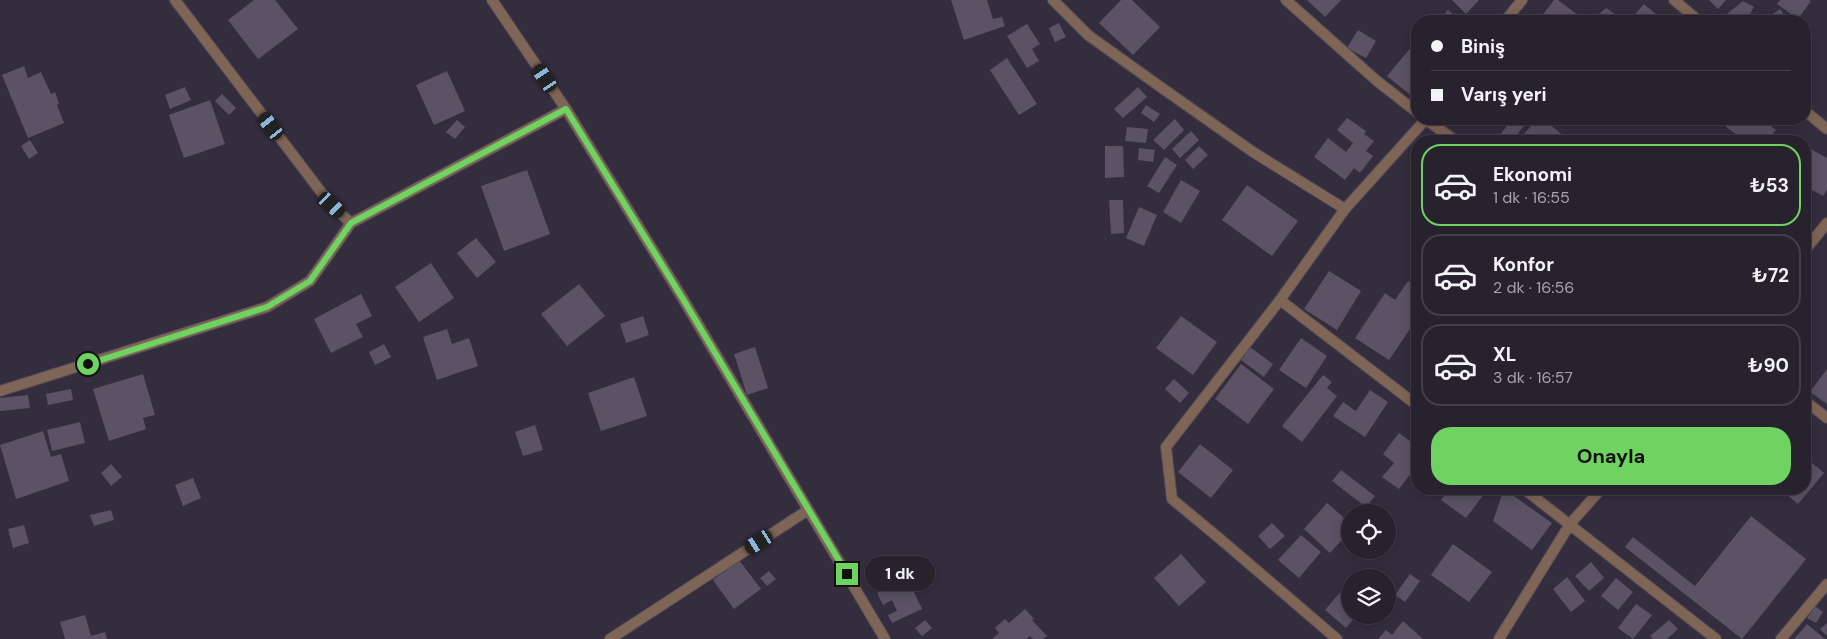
<!DOCTYPE html>
<html lang="tr">
<head>
<meta charset="utf-8">
<style>
  body { margin:0; font-family:"DM Sans",sans-serif; background:#332f3a; color:#f1f3f6; height:100vh; display:flex; flex-direction:column; font-size:19px; white-space:nowrap }
  * { box-sizing:border-box; margin:0 }
  p { font-size:16px; color:#a4a4aa }
  .icon { flex:none; width:28px; height:28px; fill:none; stroke:currentColor; stroke-width:2; stroke-linecap:round; stroke-linejoin:round }
  .map { position:relative; flex:1; overflow:hidden }
  .panel { position:absolute; left:1411px; top:135px; width:400px; height:360px; display:flex; flex-direction:column; background:#27222e; border-radius:20px; box-shadow:0 2px 12px #0003,0 0 0 1px #433f4a }
  .panel>* { flex:none }
  .top-card { position:absolute; left:1411px; top:15px; width:400px; height:110px; border-radius:20px; box-shadow:0 2px 12px #0003,0 0 0 1px #433f4a; display:grid; align-content:center; height:110px; padding:0 20px; background:#27222e }
  .buttons { position:absolute; left:1341px; top:504px; display:grid; gap:10px }
  .buttons a { display:grid; place-items:center; width:55px; height:55px; border-radius:50%; background:#27222e; box-shadow:0 2px 12px #0003,0 0 0 1px #433f4a; font-size:25px }
  .end { position:absolute; width:22px; height:22px; margin:-11px; border:6px solid #6ed360; background:#111; box-shadow:0 0 0 2px #111 }
  .from { border-radius:50% }
  .bubble { position:absolute; height:35px; border-radius:18px; background:#27222e; box-shadow:0 2px 12px #0003,0 0 0 1px #433f4a; font-size:16px; font-weight:700; line-height:35px; text-align:center }
  .car { position:absolute; width:15px; height:30px; margin:-15px -8px; border-radius:6px; box-shadow:0 0 4px 1px #0007; background:linear-gradient(#222 24%,#8ab4d8 0 40%,#222 0 76%,#8ab4d8 0 86%,#222 0) }
  .top-card b { display:flex; align-items:center; gap:18px; height:48px; font-size:19px }
  .top-card b+b { border-top:1px solid #433f4a }
  .top-card i { width:12px; height:12px; background:#f1f3f6 }
  ul { padding:9px 0 0; list-style:none }
  li { display:flex; align-items:center; gap:15px; height:82px; margin:0 10px 8px; padding:0 10px; border:2px solid #433f4a; border-radius:20px }
  li div { flex:1 }
  li b { display:block; font-size:19px }
  li em { font-style:normal; font-weight:700 }
  li.active { border-color:#6ed360 }
  li>.icon { width:45px; height:45px; stroke-width:1.5 }
  .action { display:flex; gap:10px; margin-top:auto; padding:10px 20px }
  .action a { flex:1; height:58px; border-radius:20px; background:#6ed360; color:#111; font-size:20px; font-weight:700; line-height:58px; text-align:center }
  .map>svg:first-child { display:block }
</style>
</head>
<body>
<div class="map">
<svg width="1827" height="639" viewBox="0 0 1827 639">
  <rect width="100%" height="100%" fill="#342d3e"/>
  <path fill="#5b5365" d="M254,0h21l23,29 -40,30 -30,-39z
    M951,0h36l6,19 9,-2 3,9 -41,14z
    M1121,0h11l28,27 -27,28 -34,-32z
    M1307,0h34l-16,17z
    M1452,0h27l-13,14z
    M1554,0h4l28,21h-48z
    M1709,0h17l-8,9z
    M1780,0h29l2,1 -13,18 -21,-15z
    M1743,1l11,6 -8,14h-28z
    M1644,4l20,17h-35z
    M1606,8l10,7 -4,6h-16l-3,-2z
    M1780,9l9,12h-26z
    M1448,10l13,11h-20l-2,-1z
    M1059,23l7,14 -11,5 -6,-14z
    M1027,24l13,20 -8,5 7,12 -12,7 -20,-32z
    M1358,30l18,11 -10,17 -19,-10z
    M1413,45l5,4v52l-31,-25z
    M1007,58l30,46 -18,11 -29,-45z
    M24,66l4,12 13,-6 10,22 4,-2 4,12 -2,1 7,18 -36,15 -26,-63z
    M447,71l18,40 -31,14 -18,-40z
    M185,87l6,13 -21,9 -5,-14z
    M1138,87l9,10 -24,21 -9,-9z
    M222,94l14,14 -7,7 -14,-14z
    M210,100l15,44 -41,14 -15,-43z
    M1146,105l14,9 -6,8 -13,-9z
    M1347,118l19,13 -2,3 10,7 -8,10 7,5 -13,17 -6,-5 -9,12 -31,-23 14,-19 18,14 7,-9 -16,-13z
    M1175,119l9,11 -20,20 -11,-10z
    M1468,119h20l-5,6z
    M1512,119h17l-17,22h-3l-9,-6z
    M1537,119h6l27,22h-52z
    M1733,119h29l14,11 -9,11h-21l-20,-14z
    M457,120l8,7 -10,12 -9,-7z
    M1127,127l21,2 -2,14 -21,-2z
    M1191,131l8,9 -19,18 -8,-9z
    M30,140l8,13 -9,6 -8,-13z
    M1105,146h18l1,31 -19,1z
    M1199,146l9,9 -15,14 -8,-9z
    M1805,146l22,12v32l-4,6 -18,-10z
    M1139,148l16,2 -2,12 -15,-2z
    M1165,157l12,8 -18,28 -12,-7z
    M527,170l23,64 -46,17 -23,-65z
    M1181,180l19,11 -19,32 -18,-11z
    M1247,185l51,36 -26,35 -50,-36z
    M1109,200h14l1,33 -13,1z
    M1139,207l18,8 -13,31 -18,-8z
    M476,238l20,24 -19,16 -20,-25z
    M431,263l23,35 -35,24 -24,-35z
    M1329,271l32,20 -24,39 -33,-21z
    M1408,281l10,6v30l-29,43 -34,-22 30,-45 10,7z
    M579,284l26,32 -38,30 -26,-32z
    M361,294l11,22 -16,8 7,13 -32,16 -17,-34z
    M643,316l6,19 -23,8 -6,-19z
    M1181,316l36,26 -24,33 -37,-27z
    M447,329l5,15 17,-6 9,28 -41,14 -14,-43z
    M1301,338l26,18 -21,32 -27,-18z
    M384,344l7,13 -16,8 -6,-13z
    M755,347l13,41 -21,7 -13,-41z
    M1250,347l23,17 -9,13 -23,-17z
    M1241,364l33,25 -26,35 -33,-25z
    M1827,369v35l-17,-12z
    M143,374l12,41 -12,3 3,11 -37,12 -16,-52z
    M1323,375l9,7 -5,6 10,8 -35,46 -20,-16z
    M634,377l13,39 -46,15 -13,-38z
    M1174,379l15,14 -9,10 -15,-14z
    M71,389l2,11 -25,5 -2,-11z
    M1370,390l18,12 -23,35 -32,-21 10,-14 13,9z
    M28,395l2,13 -30,3v-13z
    M80,422l5,21 -33,8 -5,-21z
    M535,425l8,25 -20,6 -8,-24z
    M43,431l8,26 10,-3 8,27 -53,18 -16,-54z
    M1399,433l19,14v17l-19,25 -17,-12 12,-14 -11,-9z
    M1200,444l33,26 -22,28 -33,-26z
    M1805,457l19,16 -26,31 -18,-15h25z
    M111,464l11,13 -11,9 -10,-13z
    M1341,470l34,26 -9,11 -34,-26z
    M193,478l8,20 -18,8 -8,-21z
    M1449,489h36l2,1 -21,28 -25,-18z
    M1504,489l48,34 -20,27 -39,-29z
    M1327,503l23,20v8l-20,22 -26,-24z
    M111,510l3,10 -20,6 -4,-11z
    M1751,516l55,43 -64,80 -117,-92 8,-10 62,49z
    M1272,523l13,13 -15,13 -12,-13z
    M24,525l5,18 -16,5 -5,-19z
    M1301,535l20,17 -22,26 -21,-18z
    M1453,544l39,28 -23,30 -38,-27z
    M1181,554l25,28 -27,24 -25,-28z
    M739,560l22,29 -27,20 -21,-29z
    M1591,562l13,16 -15,13 -14,-15z
    M769,571l7,8 -9,7 -7,-8z
    M1410,574l10,7 -15,21 -10,-7z
    M1567,577l18,24 -14,11 -18,-23z
    M907,578l15,31 -30,14 -4,-8 9,-4 -5,-11 -9,5 -6,-12z
    M1616,578l17,14 -15,18 -17,-14z
    M1350,581v34h7l-11,13 -21,-18z
    M1636,604l16,11 -19,24 -15,-11z
    M1815,606l8,6 -7,11 -9,-5z
    M1025,609l9,10 -2,1 15,16 -4,3h-10l-3,-3 -4,3h-34l7,-6 -4,-5 10,-9 4,4z
    M85,615l6,21 14,-4 2,7h-42l-5,-17z
    M925,620l7,8 -10,8 -7,-8z
    M1669,620l9,9 -11,10h-14l-3,-3z
    M1403,621l20,18h-45l8,-9 6,5z
    M1827,623v13l-7,-7z
    M1807,624l18,15h-31z"/>
  <g fill="none" stroke-linecap="round" stroke-linejoin="round">
    <defs>
      <path id="street" d="M175,0l156,205 20,18
        M492,0l74,109 117,190 202,340
        M1053,0l35,35 74,53 91,64 92,57
        M1286,0l91,81 41,32
        M1674,0l25,21
        M1505,21l17,-21
        M1805,111l22,18
        M1425,119l31,22
        M1805,250l22,-27
        M1280,300l138,106
        M0,391l267,-84 43,-26 41,-58 215,-114
        M1805,401l22,17
        M1524,489l192,150
        M610,639l198,-129
        M1337,639l-118,-101 -47,-39 -6,-52 114,-147 65,-91 81,-90
        M1499,639l71,-115 31,-35
        M1781,639l46,-55"/>
    </defs>
    <use href="#street" stroke="#4f4858" stroke-width="12"/>
    <use href="#street" stroke="#7f6555" stroke-width="10"/>
  </g>
  <g fill="none" stroke-linecap="round" stroke-linejoin="round">
    <path stroke="#6ed360" stroke-width="6" d="M88,364l179,-57 43,-26 41,-58 215,-114 117,190 164,275"/>
  </g>
</svg>
<div class="buttons">
<a><svg class="icon" aria-label="locate" viewBox="0 0 24 24"><circle cx="12" cy="12" r="6"/><path d="M12 2v4M12 18v4M2 12h4M18 12h4"/></svg></a>
<a><svg class="icon" aria-label="layers" viewBox="0 0 24 24"><path d="M12 4l9 5-9 5-9-5zM3 14l9 5 9-5"/></svg></a>
</div>
<i class="end from" style="left:88px;top:364px"></i>
<i class="end" style="left:847px;top:574px"></i>
<div class="bubble" style="left:865px;top:556px;width:70px">1 dk</div>
<i class="car" style="left:545px;top:78px;rotate:326deg"></i>
<i class="car" style="left:271px;top:126px;rotate:323deg"></i>
<i class="car" style="left:332px;top:205px;rotate:133deg"></i>
<i class="car" style="left:759px;top:542px;rotate:237deg"></i>
<div class="top-card">
<b><i class="from"></i>Biniş</b>
<b><i></i>Varış yeri</b>
</div>
<section class="panel">
<ul>
<li class="active"><svg class="icon" aria-label="car" viewBox="0 0 24 24"><path d="M5 17H2v-5l4-1 3-4h7l3 4 3 1v5h-3M9 17h6M6 11h13"/><circle cx="7" cy="17" r="2"/><circle cx="17" cy="17" r="2"/></svg><div><b>Ekonomi</b><p>1 dk · 16:55</p></div><em>₺53</em></li>
<li><svg class="icon" aria-label="car" viewBox="0 0 24 24"><path d="M5 17H2v-5l4-1 3-4h7l3 4 3 1v5h-3M9 17h6M6 11h13"/><circle cx="7" cy="17" r="2"/><circle cx="17" cy="17" r="2"/></svg><div><b>Konfor</b><p>2 dk · 16:56</p></div><em>₺72</em></li>
<li><svg class="icon" aria-label="car" viewBox="0 0 24 24"><path d="M5 17H2v-5l4-1 3-4h7l3 4 3 1v5h-3M9 17h6M6 11h13"/><circle cx="7" cy="17" r="2"/><circle cx="17" cy="17" r="2"/></svg><div><b>XL</b><p>3 dk · 16:57</p></div><em>₺90</em></li>
</ul>
<div class="action"><a>Onayla</a></div>
</section>
</div>
</body>
</html>
